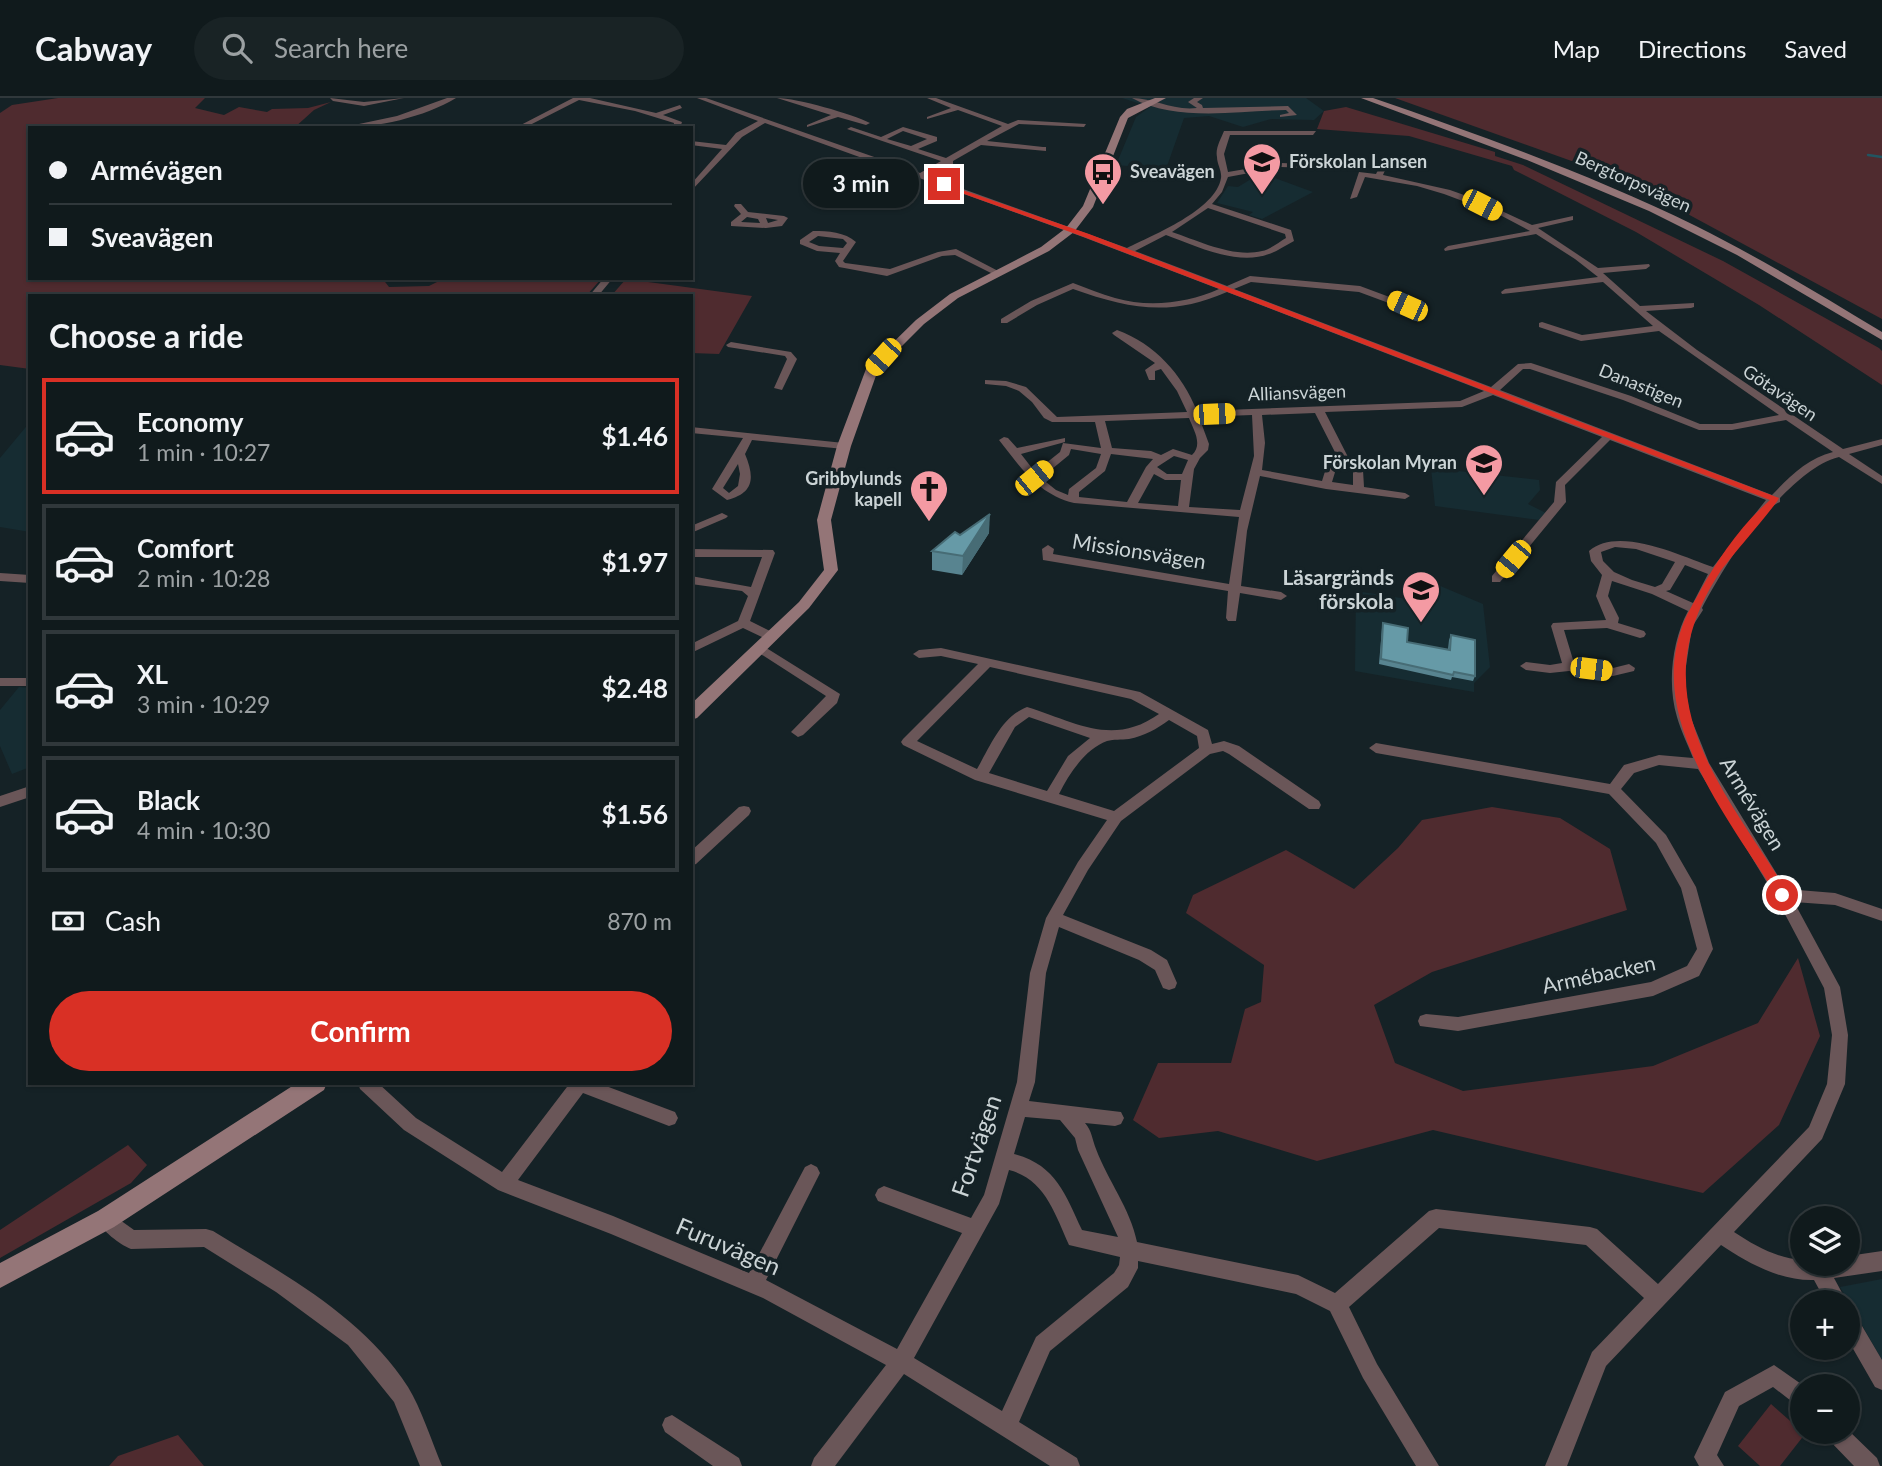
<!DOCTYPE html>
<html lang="en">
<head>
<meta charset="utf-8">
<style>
  body { margin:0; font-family:Lato,sans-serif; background:#192325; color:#f1f3f6; height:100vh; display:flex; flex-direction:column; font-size:26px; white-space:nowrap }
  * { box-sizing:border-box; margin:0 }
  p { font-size:23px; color:#9ca1a3 }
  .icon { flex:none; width:38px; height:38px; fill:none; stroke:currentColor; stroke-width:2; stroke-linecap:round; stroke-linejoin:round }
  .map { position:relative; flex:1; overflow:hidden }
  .panel { position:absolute; left:28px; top:196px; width:665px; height:791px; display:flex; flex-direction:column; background:#101a1c; border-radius:0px; box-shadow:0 2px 5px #0004,0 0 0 2px #30383b }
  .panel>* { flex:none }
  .banner { position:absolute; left:28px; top:28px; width:665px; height:154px; border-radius:0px; box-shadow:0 2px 5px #0004,0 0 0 2px #30383b; display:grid; align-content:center; height:154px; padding:0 21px; background:#101a1c }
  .fabs { position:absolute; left:1790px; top:1108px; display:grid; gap:14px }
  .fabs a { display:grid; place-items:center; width:70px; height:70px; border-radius:50%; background:#101a1c; box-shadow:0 2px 5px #0004,0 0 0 2px #30383b; font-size:35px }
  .end { position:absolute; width:32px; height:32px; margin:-16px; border:9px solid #d93025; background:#fff; box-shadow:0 0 0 4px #fff }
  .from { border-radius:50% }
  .bubble { position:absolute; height:49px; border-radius:24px; background:#101a1c; box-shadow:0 2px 5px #0004,0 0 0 2px #30383b; font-size:23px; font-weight:700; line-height:49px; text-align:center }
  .car { position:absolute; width:21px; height:42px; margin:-21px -10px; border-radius:9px; box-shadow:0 0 5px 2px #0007; background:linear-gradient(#f5c518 24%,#345 0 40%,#f5c518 0 76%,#345 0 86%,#f5c518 0) }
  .banner b { display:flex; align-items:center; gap:24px; height:66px; font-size:26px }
  .banner b+b { border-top:2px solid #30383b }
  .banner i { width:18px; height:18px; background:#f1f3f6 }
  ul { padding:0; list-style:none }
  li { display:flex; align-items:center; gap:21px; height:116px; margin:0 14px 10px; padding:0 7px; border:4px solid #30383b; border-radius:0px }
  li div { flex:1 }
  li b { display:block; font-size:26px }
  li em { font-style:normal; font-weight:700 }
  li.active { border-color:#d93025 }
  li>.icon { width:63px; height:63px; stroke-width:1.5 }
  h2 { padding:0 21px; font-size:32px; line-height:84px }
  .pay { display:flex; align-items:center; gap:18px; height:77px; padding:0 21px; font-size:26px }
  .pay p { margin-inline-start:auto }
  .cta { display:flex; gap:14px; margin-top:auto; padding:14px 21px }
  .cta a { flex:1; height:80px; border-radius:42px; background:#d93025; color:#fff; font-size:28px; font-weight:700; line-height:80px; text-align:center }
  header { display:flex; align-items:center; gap:42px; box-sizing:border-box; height:98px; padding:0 35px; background:#101a1c; border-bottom:2px solid #30383b }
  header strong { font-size:33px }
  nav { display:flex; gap:38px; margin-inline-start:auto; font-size:24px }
  .search { width:490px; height:63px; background:#192325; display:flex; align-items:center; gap:18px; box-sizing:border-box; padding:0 24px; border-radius:38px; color:#9ca1a3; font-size:26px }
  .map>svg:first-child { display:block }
</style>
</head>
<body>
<header>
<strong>Cabway</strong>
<div class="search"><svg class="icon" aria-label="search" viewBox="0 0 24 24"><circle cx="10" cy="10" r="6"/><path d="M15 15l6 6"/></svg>Search here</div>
<nav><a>Map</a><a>Directions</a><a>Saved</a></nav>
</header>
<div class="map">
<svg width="1882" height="1368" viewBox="0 0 1882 1368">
  <rect width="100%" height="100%" fill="#152226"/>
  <path fill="#162c32" d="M1122,0h184l18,13 -10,9 -43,-1 -28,8 -34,-11 -25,2 -18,51 -50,-4 20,-48 14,-10z
    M1261,75l52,19 -51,27 -13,-4 4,-3 -36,-9 11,-17 10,1z
    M30,324v110l-30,-5v-69z
    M1431,370l108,12 1,10 -12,14 18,9 -7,7 -104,-14z
    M1438,487l45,19 7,63 -16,16v9l-119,-21 1,-80 64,10z
    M19,589l11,1v79l-18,7 -12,-28v-36z
    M1882,1181v81l-42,-73z"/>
  <path fill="#4f2b2f" d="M205,0l-10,10 29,7 15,-8 28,5 5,-3 36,-1 23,-6 -17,8 -20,18h-264v150h352l7,9 40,-1 16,-8h49l-3,4 111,-4 -16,18h-556v73l-30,-4v-252l12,-8 46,-7z
    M1395,0h487v221l-211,-114 -77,-36z
    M1346,9l149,45v4l28,9 200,96 156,87 3,3v34l-123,-80 -123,-73 -122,-62 -2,-4 -103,-30 -92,-7 7,-18z
    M626,181l126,17 -33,58 -28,-1v-57h-80z
    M1492,709l68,11 50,31 17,61 -195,62 -58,33 21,58 68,28 190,-25 105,-43 40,-65 22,78 -41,89 -76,68 -270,-63 -116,31 -99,-30 -59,7 -26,-18 25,-57h73l14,-54 16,-7 3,-37 -78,-52 7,-18 93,-45 68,39 44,-41 24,-28z
    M128,1047l19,20 -16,18 -131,75v-28z
    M1771,1306l34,30 -25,32h-20l-22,-20z
    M178,1337l26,31h-95l9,-10z"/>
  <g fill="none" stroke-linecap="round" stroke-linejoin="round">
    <path stroke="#215561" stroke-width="2.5" d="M1868,57l14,2"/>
    <path fill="#6a5658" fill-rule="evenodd" d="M330,0l34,4 40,-4 -40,8 -31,-5z
      M447,0h9c-31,19 -80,30 -116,30l57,-12z
      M573,0h17l66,15 24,-8 2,3 -19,7 19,7 -2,6h-7l1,-5 -39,-12 -56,-11 -55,28h-9z
      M697,0h9l214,75 21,-12 -94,-32 4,-2 30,10 22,-10 34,10v4l-19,8 28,9 56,-32 -44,-16 -31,9v-2l24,-9 -24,-10h9l72,26 10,-4 68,4 -2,3 -65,-3 -32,17 56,6h3v4l-65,-6 -28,16v3h-5l-21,12 200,72c26,-13 89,-38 94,-70 1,-7 -4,-14 -4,-21 -2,-9 4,-18 7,-26h92l-3,4h-83l-6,19 4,18 53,-9 27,1 4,2 -4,2 -27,-1 -53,10 -6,15 -10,12 79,26 3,11c-8,4 -16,10 -25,13 -32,12 -73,-8 -103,-19l-31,16 92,35 23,-10 110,10 67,25v4h-6l-62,-23 -108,-10 -17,7 257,98 27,-23 13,-1 100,33 69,28h32l47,-9 -120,-84 -78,10 -42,-14v-4l3,-1 40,13 71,-9 -50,-44 -101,12 -1,-2 4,-3 93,-12 -23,-18 -39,-25 -91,17 -1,-2 4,-3 82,-15 -30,-16 -56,-21 -27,-8 -52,-9 -8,20 -7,2 9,-27 17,2 9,-18h6l-8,19 67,15 28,10 54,25 41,-9v4l-35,8 60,40 51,-4 1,2 -4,3 -43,4 37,33 54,-3v4l-3,1 -45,3 51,39 146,99 39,-10v6l-33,9 33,22v8l-43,-27c-23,6 -42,24 -59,41v4c-23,8 -66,83 -78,106l1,2 -11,17 -8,52 6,37 19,47 77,126 49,4 47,16v12l-47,-16 -41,-3 46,85 8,48 -3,49 -23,55 -88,93c21,14 43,26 68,28v4h46v-8l34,-5v20l-48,7 13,24h-21l-12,-22c-34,1 -66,-17 -93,-35l-115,121 -39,100h-22l47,-114 52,-54 -58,-53 -147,-17 -90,79 28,57 62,102h-23l-53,-88 -33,-67 -34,-17 -158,-33v7l-10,19 -78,64 -31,71 58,36 3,8h-30l-146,-92 -69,92h-24l3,-8 72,-93 -123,-67 -152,-64 -113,-44 -94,-60 -44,-41 -2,-6h20l38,35 86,54 68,-89h28l77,29 3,6 -3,6 -6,2 -86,-33 -65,87 95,36 136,57 56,-106 6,-3 6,3 3,6 -3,6 -51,101 131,69 65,-116 -84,-32 -3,-6 3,-6 6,-3 87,32 13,-23 33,-113 13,-109 16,-55 32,-56 29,-42 -132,-40 -72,-35 -2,-3 2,-3 75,-75 -37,-8 -22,2 -6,-4 6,-4 22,-2 199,44 68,38 4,14 12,-3 15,5 80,55 2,4 -2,4h-10l-80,-55 -6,-3 -13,3 -89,67 -33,49 -25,45 88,35 16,10 10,23 -2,5 -6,2 -6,-2 -8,-18 -16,-10 -80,-33 -13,46 -11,109 -6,19 92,11 3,6 -3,6 -6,2 -30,-3c7,8 7,16 11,26 12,32 34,59 41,93l161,33 37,18 94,-82 7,-2 154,18 7,2 61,55 151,-157 18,-43 5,-49 -8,-47 -47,-89 -79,-130 -39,-4 -25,8 -13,16 45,46 30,52 17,62 -14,27 -46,20 -195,35 -38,-5 -2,-5 2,-5 6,-2 32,3 193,-35 36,-16 10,-17 -16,-61 -25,-45 -47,-49 -233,-41 -7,-5 7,-5 234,41 14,-19 35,-10 34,3c-5,-13 -12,-27 -16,-41 -10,-33 -5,-76 11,-106l-36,-17 -40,-13 -4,15 11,22 -1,5 26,8 2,3 -2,3 -4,1 -33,-10 -43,2 10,33 39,5 16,-4 6,4 -1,3 -21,5 -44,-5 -19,2 -24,-3 -6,-4 6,-4 24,3 12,-2 -11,-37 2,-3 53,-3 -10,-24 6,-21 -11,-14 -2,-10c29,-26 92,5 124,16l53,-67 -156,-60 -45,45 1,17 -66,80h-8v-6l62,-74 2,-20 46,-45 -109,-42 -31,12 -137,5 23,45 15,13 1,17 41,6 5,3 -5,3 -79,-10 -66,-13 -13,55 -6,55 40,6 6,4 -6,4 -41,-7 -4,28h-8l-2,-3 2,-27 -185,-31 -1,-11 6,-4 6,4 -1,5 176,30 10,-67 -165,-14c-36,-9 -53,-35 -75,-63l5,-3 4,1 9,10 48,-10v4l-44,12 14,18 25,-20 3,-9 38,5 -6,-26h-43l-8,-4 -12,-16 -13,-11 -13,-5 -21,-2v-4l21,1 20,6 31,30 130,-5 -10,-21 -16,-22 -6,2v9h-6l-4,-10 10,-7 -41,-28 -2,-2 5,-3c38,14 65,44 80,81l263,-10 24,-10 -257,-99c-57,25 -97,17 -154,-3l-36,16 -30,18h-6v-4l30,-18 42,-18c14,5 28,11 42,15 34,10 73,5 104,-9l-136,-52 -186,-67 -69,31h-6v-4l68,-29 -125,-45 -23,14 -51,54v-7l31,-35 -31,-4v-4l35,4 10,-12 22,-12zM903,33l24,8 -16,7 -24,-7zM1208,110l77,26 1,4c-7,4 -15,11 -24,13 -29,7 -63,-10 -90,-19zM1523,271h7l93,31 76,30h33l54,-10 47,32c-25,6 -44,25 -61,43l-272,-105zM1315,315l23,45 -11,7 -5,16 -60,-11 3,-27 -3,-28zM1252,317l2,41 -14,54 -51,-3 5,-38 6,-11 8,-8 1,-6 -10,-27zM1189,320c5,13 14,26 3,37l-19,-6 -12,6 -10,-4 -39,-3 -7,-27zM1071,351l30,5 -5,14 -27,21 -1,6 -12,-5 -15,-12 28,-23zM1111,356l42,5 -7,8 -19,35 -48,-5v-5l26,-21zM1174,358l14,4 -6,14h-15l-10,-7zM1344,366l9,7v14l-21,-3 4,-13zM1154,376l11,6h16l-3,26 -40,-3zM1615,449l21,2 39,13 -13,22 -7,3 -23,-7 -18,-8 -11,-11 -2,-9zM1685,467l23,9 -15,29 -27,-12 4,-1zM990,569l141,32 28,15c-47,33 -83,8 -132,-7 -26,10 -37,40 -50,62l-60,-28zM1029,619l61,21 -22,18 -21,35 -58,-18 26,-46zM1169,622l28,16 2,12 -85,63 -55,-17c10,-20 26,-45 48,-53 7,-2 14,-1 22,-2 15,-3 28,-10 40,-19zM1025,1019l35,3 15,18 3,12 40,87 -36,-7c-17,-36 -26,-65 -68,-76zM1009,1072c36,9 46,44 60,75l51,12 -1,8 -5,8 -78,64 -34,74 -88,-53 85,-154z
      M777,0c20,0 75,16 93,25l-4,2 -28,-8 -31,10v-2l24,-10z
      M1132,0c22,0 41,13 65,10l-9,-6 6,-4h9l-6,4 5,3 1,3 85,-2 9,9 -17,2v-2l9,-2 -3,-3c-48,1 -111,12 -154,-12z
      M735,106h6l7,8 36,4 4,2 -6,8 -16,2 -35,-2v-4l10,-8 -7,-8zM747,119l11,2 2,4 -19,-1zM766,120l12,2 -10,3z
      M813,133c15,0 32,1 43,11l-13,19 2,2 45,6 48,-17 18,-3 46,24 -7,2 -40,-20 -13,1 -55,20 -48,-9 -4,-6 5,-8 -23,-2 -17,-7v-4zM818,138l25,3 4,4 -4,5 -24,-2 -10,-4z
      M604,180h9l-15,18h-9z
      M731,244l60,10 6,7 -15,31 -8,-2 13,-29 -2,-3 -57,-9 -2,-2z
      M691,329l153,16 5,3 -5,3 -92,-9 -7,14c10,24 9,39 -18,46l-15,-11 31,-51 -52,-5zM738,366l2,10 -2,12 -9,7 -6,-5z
      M722,415l6,3 -2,2 -35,15v-7z
      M691,451l82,1 2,3 -25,68 26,13 2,3 -2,3h-8l-25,-12 -52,25v-9l47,-23 10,-25 -6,-5 -51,-7v-8l60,11 11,-30h-71z
      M0,475l30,2v8l-30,-2z
      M760,546l80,50 -3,9 -34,32 -5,2 -7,-5 35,-36 -70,-45 -2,-3 2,-3z
      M0,580h30v8h-30z
      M30,688v11l-30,10v-11z
      M744,708l5,1 2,4 -2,4 -53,49 -5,2v-15l48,-44z
      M106,1112l28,20 72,-1 7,2c70,43 150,85 195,156 13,21 24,55 34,79h-22l-26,-64 -46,-57 -72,-53 -72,-45 -73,2c-12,-5 -29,-18 -34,-30l2,-7z
      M1848,1213l7,3 27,46v30l-7,-3 -27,-47z
      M1774,1267l30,21h-2v21l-7,-3 -22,-17 -34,19 -22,49 7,11h-25l-5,-9 31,-65z
      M672,1317l67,43 3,8h-29l-48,-34 -3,-7 3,-7z
      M1848,1332l29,28 3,8h-26l-26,-27 -3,-7z"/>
    <path fill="#947577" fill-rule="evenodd" d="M1155,0h11l-38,20 -35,89 -19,25 -25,19 -91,47 -34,26 -46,46 -27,76 -20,74 7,50 -29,38 -112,110 -6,2v-16l108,-102 25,-32 -7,-50 20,-74 29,-77 50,-49 34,-26 91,-47 25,-19 17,-22 37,-89 7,-8z
      M1361,0h12c110,38 219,77 323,128 64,32 125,69 186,106v8l-145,-85 -88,-44 -122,-51z
      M297,985h30l-3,7 -210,137 -114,61v-25l98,-52z"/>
  </g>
  <path fill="#588490" d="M989,435l-27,42 -30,-5v-19l28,-16z
    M1383,525l24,19 41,8 1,-10 2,-5 24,41 -2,5 -21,-4 -1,3 -72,-16 3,-36z"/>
  <path fill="#476c75" d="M990,416l-1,19 -27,42 1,-19z"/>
  <path fill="#669aa7" stroke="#476c75" stroke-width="2" d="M990,416l-27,42 -31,-5 23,-19 5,3z
    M1383,525l25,5 -1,14 43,8 1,-15 24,5v36l-21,-4 -1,3 -72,-16z"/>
  <path fill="#d93025" d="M942,85l147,51 690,264c-1,5 -50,61 -59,74 -82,125 1,213 67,319v7h-9c-47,-77 -131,-176 -96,-271 4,-12 11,-23 17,-34 18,-33 42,-68 71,-93l-686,-263 -142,-51z"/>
  <defs>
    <symbol id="school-pin" viewBox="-11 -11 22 30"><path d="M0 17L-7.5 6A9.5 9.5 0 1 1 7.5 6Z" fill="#f49aa3" stroke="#152226"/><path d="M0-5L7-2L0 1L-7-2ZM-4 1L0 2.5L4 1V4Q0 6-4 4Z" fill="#111"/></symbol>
    <symbol id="bus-pin" viewBox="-11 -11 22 30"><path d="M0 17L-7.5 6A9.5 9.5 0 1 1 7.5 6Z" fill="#f49aa3" stroke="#152226"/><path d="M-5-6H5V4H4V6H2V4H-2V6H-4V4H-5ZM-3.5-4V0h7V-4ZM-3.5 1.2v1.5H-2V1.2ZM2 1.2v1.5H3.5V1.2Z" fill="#111"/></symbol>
    <symbol id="church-pin" viewBox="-11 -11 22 30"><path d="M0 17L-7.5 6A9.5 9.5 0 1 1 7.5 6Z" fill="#f49aa3" stroke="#152226"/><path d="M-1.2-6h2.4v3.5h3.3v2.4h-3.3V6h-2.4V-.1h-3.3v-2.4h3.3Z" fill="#111"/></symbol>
  </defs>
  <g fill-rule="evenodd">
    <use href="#school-pin" x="1240" y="42" width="44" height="60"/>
    <use href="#bus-pin" x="1081" y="52" width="44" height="60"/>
    <use href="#school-pin" x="1462" y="343" width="44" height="60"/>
    <use href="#church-pin" x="907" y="369" width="44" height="60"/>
    <use href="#school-pin" x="1399" y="470" width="44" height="60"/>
  </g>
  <g text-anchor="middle" stroke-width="7" stroke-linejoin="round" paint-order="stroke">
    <g font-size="18" font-weight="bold" fill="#cbd4d6" stroke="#152226" text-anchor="start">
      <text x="1289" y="70">Förskolan Lansen</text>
      <text x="1130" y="80">Sveavägen</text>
      <text x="1457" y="371" text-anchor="end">Förskolan Myran</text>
      <text x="902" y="387" text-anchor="end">Gribbylunds<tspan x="902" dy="21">kapell</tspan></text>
    </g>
    <g font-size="18" fill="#cbd4d6" stroke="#152226">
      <text transform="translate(1633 84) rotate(24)" y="6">Bergtorpsvägen</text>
      <text transform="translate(1641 288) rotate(22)" y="6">Danastigen</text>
      <text transform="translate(1297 295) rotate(-2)" y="6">Alliansvägen</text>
      <text transform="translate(1780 295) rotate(34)" y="6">Götavägen</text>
    </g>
    <g font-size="21" fill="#cbd4d6" stroke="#152226">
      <text transform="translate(1139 454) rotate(9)" y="7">Missionsvägen</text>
      <text transform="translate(1752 706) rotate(59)" y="7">Armévägen</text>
      <text transform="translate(1599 877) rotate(-12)" y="7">Armébacken</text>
    </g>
    <g font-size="21" font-weight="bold" fill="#cbd4d6" stroke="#152226" text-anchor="end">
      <text x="1394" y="487">Läsargränds<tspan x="1394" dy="24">förskola</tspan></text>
    </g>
    <g font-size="24" fill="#cbd4d6" stroke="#152226">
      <text transform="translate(977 1048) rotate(-71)" y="8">Fortvägen</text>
      <text transform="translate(728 1149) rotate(23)" y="8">Furuvägen</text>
    </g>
  </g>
</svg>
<div class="fabs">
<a><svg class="icon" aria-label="layers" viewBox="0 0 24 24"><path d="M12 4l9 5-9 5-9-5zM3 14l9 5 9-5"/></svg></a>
<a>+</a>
<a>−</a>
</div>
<i class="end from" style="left:1782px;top:797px"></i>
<i class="end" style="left:944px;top:86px"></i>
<div class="bubble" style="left:803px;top:61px;width:116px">3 min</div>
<i class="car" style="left:1482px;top:107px;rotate:117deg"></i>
<i class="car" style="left:1407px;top:208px;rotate:294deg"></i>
<i class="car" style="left:883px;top:259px;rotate:222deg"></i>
<i class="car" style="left:1214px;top:316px;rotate:88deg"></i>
<i class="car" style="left:1034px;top:380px;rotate:51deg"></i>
<i class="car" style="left:1513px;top:461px;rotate:220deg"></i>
<i class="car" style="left:1591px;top:571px;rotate:97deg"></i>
<div class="banner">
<b><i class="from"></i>Armévägen</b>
<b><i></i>Sveavägen</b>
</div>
<section class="panel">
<h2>Choose a ride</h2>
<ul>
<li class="active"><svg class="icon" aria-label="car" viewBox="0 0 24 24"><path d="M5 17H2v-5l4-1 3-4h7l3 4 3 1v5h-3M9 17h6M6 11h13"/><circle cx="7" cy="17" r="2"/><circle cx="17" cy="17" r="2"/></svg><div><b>Economy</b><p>1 min · 10:27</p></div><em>$1.46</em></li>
<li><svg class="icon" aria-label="car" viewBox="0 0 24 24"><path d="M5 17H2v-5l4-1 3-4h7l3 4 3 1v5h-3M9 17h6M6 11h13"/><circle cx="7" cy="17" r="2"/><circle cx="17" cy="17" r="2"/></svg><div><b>Comfort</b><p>2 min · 10:28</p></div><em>$1.97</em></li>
<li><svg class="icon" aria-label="car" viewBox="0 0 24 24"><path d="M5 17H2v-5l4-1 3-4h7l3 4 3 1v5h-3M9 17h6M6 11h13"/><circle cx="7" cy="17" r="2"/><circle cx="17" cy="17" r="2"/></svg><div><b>XL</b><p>3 min · 10:29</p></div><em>$2.48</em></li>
<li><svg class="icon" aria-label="car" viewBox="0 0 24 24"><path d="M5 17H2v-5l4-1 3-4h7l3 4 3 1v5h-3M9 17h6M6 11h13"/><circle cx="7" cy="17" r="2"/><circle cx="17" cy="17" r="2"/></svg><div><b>Black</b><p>4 min · 10:30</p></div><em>$1.56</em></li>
</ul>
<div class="pay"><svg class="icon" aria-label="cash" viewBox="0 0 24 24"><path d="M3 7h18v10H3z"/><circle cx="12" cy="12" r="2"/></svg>Cash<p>870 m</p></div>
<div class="cta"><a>Confirm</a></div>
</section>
</div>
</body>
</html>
